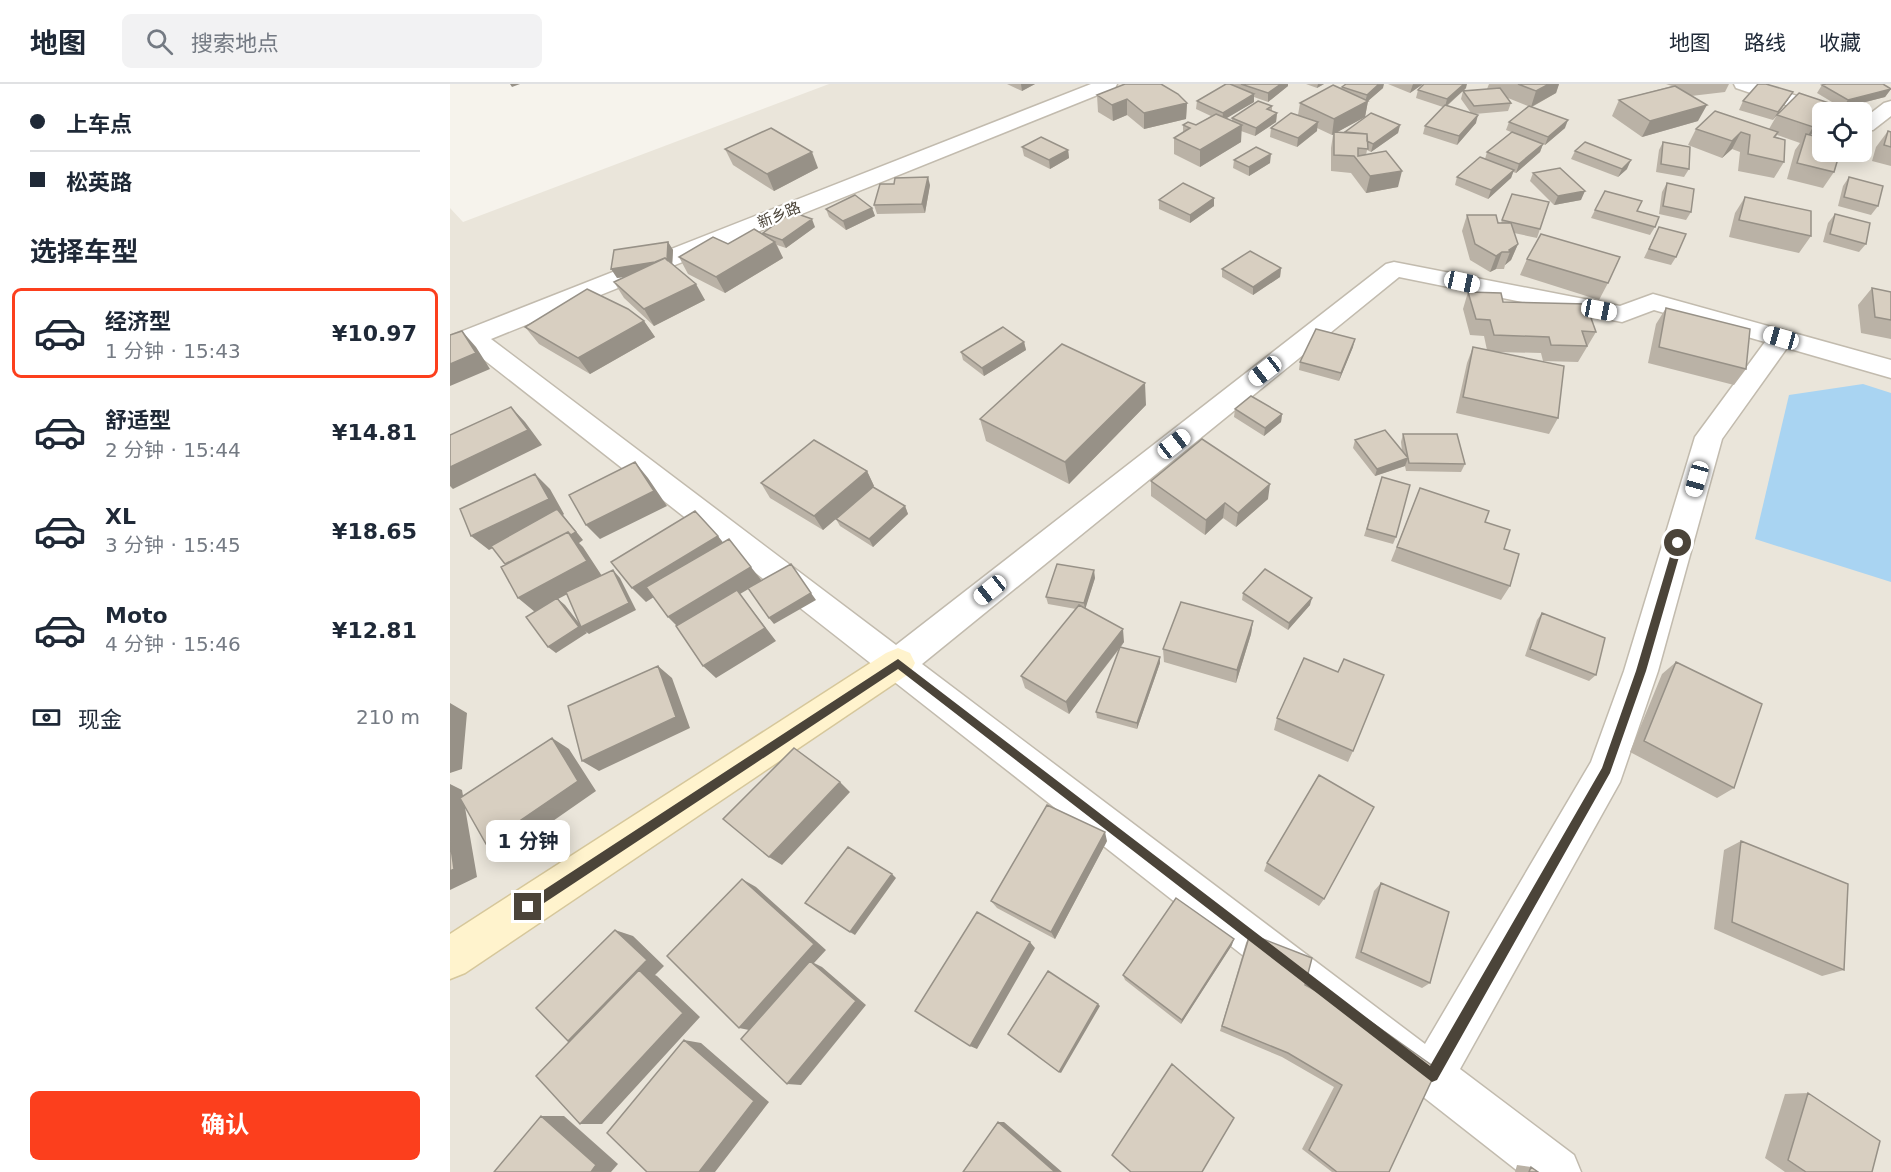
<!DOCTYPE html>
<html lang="zh">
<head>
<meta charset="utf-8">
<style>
  body { margin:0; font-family:"DejaVu Sans","Noto Sans SC",sans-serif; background:#f2f2f3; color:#1f2937; height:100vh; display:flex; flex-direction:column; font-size:22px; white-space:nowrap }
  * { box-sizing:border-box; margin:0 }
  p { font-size:20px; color:#747a83 }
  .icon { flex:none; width:33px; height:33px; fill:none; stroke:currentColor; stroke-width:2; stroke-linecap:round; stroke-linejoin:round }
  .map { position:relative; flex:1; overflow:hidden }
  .drawer { display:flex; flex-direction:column; background:#fff; width:450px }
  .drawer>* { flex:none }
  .hud { display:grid; align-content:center; height:132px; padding:0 30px; background:#fff }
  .fabs { position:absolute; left:1362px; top:18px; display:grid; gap:12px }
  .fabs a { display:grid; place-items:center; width:60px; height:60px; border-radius:9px; background:#fff; box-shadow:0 3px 15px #0003; font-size:30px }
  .end { position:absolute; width:27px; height:27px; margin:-14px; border:8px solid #4b4439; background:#fff; box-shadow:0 0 0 3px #fff }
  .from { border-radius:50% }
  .bubble { position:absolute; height:42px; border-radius:9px; background:#fff; box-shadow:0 3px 15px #0003; font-size:20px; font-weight:700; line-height:42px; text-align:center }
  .car { position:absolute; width:18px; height:36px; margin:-18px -9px; border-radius:8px; box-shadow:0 0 4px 2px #0007; background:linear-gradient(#fff 24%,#345 0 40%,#fff 0 76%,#345 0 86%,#fff 0) }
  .hud b { display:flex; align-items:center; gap:21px; height:57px; font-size:22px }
  .hud b+b { border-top:2px solid #e0e1e3 }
  .hud i { width:15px; height:15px; background:#1f2937 }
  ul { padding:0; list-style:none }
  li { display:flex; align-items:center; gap:18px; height:90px; margin:0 12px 9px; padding:0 18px; border:3px solid transparent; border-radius:9px }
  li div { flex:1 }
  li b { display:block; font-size:22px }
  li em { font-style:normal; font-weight:700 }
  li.selected { border-color:#fc3f1d }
  li>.icon { width:54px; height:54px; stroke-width:1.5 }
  h2 { padding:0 30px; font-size:27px; line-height:72px }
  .pay { display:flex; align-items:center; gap:15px; height:66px; padding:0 30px; font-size:22px }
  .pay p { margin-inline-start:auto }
  .action { display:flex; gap:12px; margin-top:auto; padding:12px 30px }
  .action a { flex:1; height:69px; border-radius:9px; background:#fc3f1d; color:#fff; font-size:24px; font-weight:700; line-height:69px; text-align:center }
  header { display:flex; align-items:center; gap:36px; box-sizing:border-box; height:84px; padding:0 30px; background:#fff; border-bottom:2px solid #e0e1e3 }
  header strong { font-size:28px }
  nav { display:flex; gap:33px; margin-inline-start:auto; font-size:21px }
  .search { width:420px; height:54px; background:#f2f2f3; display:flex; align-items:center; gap:15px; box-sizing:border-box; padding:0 21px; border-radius:9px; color:#747a83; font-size:22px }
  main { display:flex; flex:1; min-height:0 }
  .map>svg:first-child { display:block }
</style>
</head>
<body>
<header>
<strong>地图</strong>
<div class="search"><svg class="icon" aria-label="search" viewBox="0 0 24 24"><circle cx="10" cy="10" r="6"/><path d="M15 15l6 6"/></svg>搜索地点</div>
<nav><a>地图</a><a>路线</a><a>收藏</a></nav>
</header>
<main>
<section class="drawer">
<div class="hud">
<b><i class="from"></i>上车点</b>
<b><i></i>松英路</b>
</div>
<h2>选择车型</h2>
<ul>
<li class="selected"><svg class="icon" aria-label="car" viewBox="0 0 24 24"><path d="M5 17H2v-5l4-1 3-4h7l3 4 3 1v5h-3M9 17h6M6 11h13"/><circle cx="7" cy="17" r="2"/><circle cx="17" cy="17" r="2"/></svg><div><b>经济型</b><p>1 分钟 · 15:43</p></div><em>¥10.97</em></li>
<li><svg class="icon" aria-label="car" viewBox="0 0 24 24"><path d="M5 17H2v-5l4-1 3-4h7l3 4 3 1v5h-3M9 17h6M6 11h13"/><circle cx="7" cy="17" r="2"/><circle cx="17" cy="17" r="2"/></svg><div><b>舒适型</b><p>2 分钟 · 15:44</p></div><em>¥14.81</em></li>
<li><svg class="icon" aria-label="car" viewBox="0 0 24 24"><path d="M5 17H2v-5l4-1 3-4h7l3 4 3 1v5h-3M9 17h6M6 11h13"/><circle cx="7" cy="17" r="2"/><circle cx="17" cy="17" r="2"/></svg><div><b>XL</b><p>3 分钟 · 15:45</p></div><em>¥18.65</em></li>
<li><svg class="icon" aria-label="car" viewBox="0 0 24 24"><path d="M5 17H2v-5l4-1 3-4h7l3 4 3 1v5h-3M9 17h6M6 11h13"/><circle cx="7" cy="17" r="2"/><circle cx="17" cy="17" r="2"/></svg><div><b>Moto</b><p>4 分钟 · 15:46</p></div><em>¥12.81</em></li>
</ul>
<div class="pay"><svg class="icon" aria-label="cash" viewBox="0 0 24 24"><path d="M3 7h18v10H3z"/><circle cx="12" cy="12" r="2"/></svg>现金<p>210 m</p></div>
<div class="action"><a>确认</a></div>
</section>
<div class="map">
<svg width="1441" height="1088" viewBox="0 0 1441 1088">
  <rect width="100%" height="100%" fill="#f6f3ec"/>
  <path fill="#eae5da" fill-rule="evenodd" d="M379,0h1062v1088h-1441v-964l13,14zM1372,28h40v40h-40z"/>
  <path fill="#a9d4f2" d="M1413,300l28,9v189l-136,-43 34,-144z"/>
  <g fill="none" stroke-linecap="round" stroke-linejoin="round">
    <defs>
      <path id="street" d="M641,0h26l-2,4 -624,251 405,306 490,-381 8,-2 226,44 33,-12 238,66v18l-104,-30 -65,91 -64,232 -38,111 -160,287 114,86 7,17h-62l-1050,-824 -19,6v-18zM949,193l223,45 32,-12 111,32 -70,95 -71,234 -33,91 -166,282 -503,-380z
        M1284,0h28l70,24 3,4h-13v5l-4,-1 -82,-28z
        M1441,17v15l-18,14 -11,1v-11l22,-17z"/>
      <path id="secondary" d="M448,564l12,5 5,10 -5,10 -445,300 -15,6v-45l436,-281z"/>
    </defs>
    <use href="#street" stroke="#c2bbae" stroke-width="3"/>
    <use href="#secondary" stroke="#d6c79b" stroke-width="3"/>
    <use href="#street" fill="#fff" fill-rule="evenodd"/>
    <use href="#secondary" fill="#fff3cd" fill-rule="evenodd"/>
  </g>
  <path fill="#bab2a6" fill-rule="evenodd" d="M557,0h28l-13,7z
    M776,0h62v2l-20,16 -14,-5v5l-28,16 6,3v-3l40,-12v5l5,2 -1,9 -21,14 -14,-5v11l-41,25 -26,-13v-16l9,-5v-8h13l15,-9 -15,-7 1,-8z
    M856,0h18l-7,4z
    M938,0h35l-13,9z
    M1039,0h70l-3,9 -24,14 33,21 -20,17 -2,-1 -3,8 -24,21 -3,-1 -2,6 -23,21 -33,-14 2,-8 28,-18 2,-7 24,-20 -5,-2 3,-8 19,-16 -20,-8 3,5 -3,8 -33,3 1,9 -19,22 -34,-11 2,-8 18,-19 -27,-9 2,-8 48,-2 -2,3 23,-2zM1013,7l-2,8 10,14 -24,-7z
    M1216,0h63l-4,8 -34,4 7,25 -56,16 -30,-21 7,-16 53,-14z
    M1372,1l69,4 -6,8 -43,11 -25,-15z
    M892,3l41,1 -15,13 -3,16 -28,15 8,1 55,-8 -2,8 -27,19 -4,-2 -1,5 32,32 -32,6 -15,-20 -20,-2v-23l2,-13h-1l-15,-7v3l-20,16 -27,-10 1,-9 27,-13 2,-12 42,-14z
    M647,11l90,8 -1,16 -42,10 -17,-14 -14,6 -15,-9z
    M1338,16l-11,15 58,-10 -6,7h-7v10l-11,13 23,37 -11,16 -36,-9 8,-29 5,-7 -23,-8 -2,3 9,24 -10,16 -36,-7 2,-19 -8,-3 -10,9 -34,-13 8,-16h73l8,-14 -4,5 -34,-10 4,-9z
    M1438,47l3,1v34l-19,-5 4,-14z
    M1213,58l26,27 -5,8 -28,-5 3,-22z
    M572,63l46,3 1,8 -19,11 -26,-13z
    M275,65l93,19 -44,23 -41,-26z
    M1125,67l52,18 -9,8 -47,-18z
    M784,76l36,3 -21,13 -16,-8z
    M1083,89l48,27 -27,5 -24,-24z
    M1399,93l29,29 -7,9 -33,-9 5,-20z
    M1217,99l24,29 -5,8 -27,-6 3,-22z
    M480,101l-5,28 -48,1 -3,-9z
    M1062,110l28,35 -3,9 -23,-5 4,11 -7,16 -6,5 -1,4h-8l-6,3 -20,-12 -8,-29 5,-16 34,8z
    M1295,113l66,39 -12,17 -70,-16 6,-24z
    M764,114v8l-24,17 -31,-14v-9z
    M422,124l3,8 -29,14 -17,-13 -3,-8z
    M1145,126l42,1 18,16 -5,8 -59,-17z
    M1385,130l31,30 -7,8 -36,-10 5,-19z
    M365,143l-29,21 -9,-3 6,13 -58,35 -37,-19 -9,-17 49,-13 36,-9 -1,-2z
    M1209,143l17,30 -5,8 -27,-7z
    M218,158l5,8 -1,14 33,36 -51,26 -30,-28 -10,-16 10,-5 -7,1z
    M1077,175l81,24 -9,17 -79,-25z
    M831,184l-1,9 -27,18 -31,-18v-8z
    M1422,204l19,4v47l-30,-6 -3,-28z
    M1018,208l35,10 93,30 -18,30 -35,-1 -2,-8 -45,-1 62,66 -9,16 -93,-21 11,-50 6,-16 14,3 -3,-14 -14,-1 -7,-26z
    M1216,224l80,61 -12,16 -86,-22 8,-39z
    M194,237l11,16 -65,37 -51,-30 -14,-17z
    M574,258l2,8 -42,26 -21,-16 -2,-8z
    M903,263l-14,34 -40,-11 1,-8z
    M696,321l-77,79 -83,-43 -6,-22z
    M785,325l47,5 -1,8 -17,14 -30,-19z
    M953,350l62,30 -4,8 -55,-1 -1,-5 -30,10 -22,-28 2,-8 47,11 -1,-9z
    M417,387l7,15 -1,1 32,19 3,8 -35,33 -33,-21 -4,-7 -13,11 -53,-32 -9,-15z
    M932,393l14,60 -3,7 -29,-8z
    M701,397l117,18 -32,28 -13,-9 -18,17 -54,-39z
    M970,404l65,34 19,27 6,37 -9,14 -110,-39z
    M645,494l-10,30 39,34 -3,5 39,16 -23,66 -40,-11 -1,-6 24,-64 -51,66 -44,-26 -4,-12 55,-67 -28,-5 -2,-7z
    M793,509l67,12 -22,25 -46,-30z
    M1092,529l54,62 -7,6 -64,-25 12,-36z
    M803,537l-2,13 -15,49 -72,-21 -1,-13z
    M1226,578l58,126 -17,10 -87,-46 32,-78z
    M827,634l76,33 -5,11 -74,-32z
    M657,757l-52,98 -58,-31 -6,-7z
    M1291,757l103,129 -22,6 -108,-47 10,-79z
    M817,779l57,36 -5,7 -55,-35z
    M931,799l49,100 -8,5 -67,-30 19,-67z
    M800,850l55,51 84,187h-57l-30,-23 32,-62 -52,-30 -62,-26 26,-88z
    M782,861l-51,79 -56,-44 -2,-5z
    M1358,1009l64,79h-87l-20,-14 20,-64z
    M1067,1081l14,2 7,5h-23z"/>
  <path fill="#979187" d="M60,0h10l-8,3z
    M571,0h14l-13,7z
    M831,0h7v2l-20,16v-9z
    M868,0h6l-7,4z
    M929,0h5l-1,4 -15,13 -3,16 -33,18 2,-16 31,-17 2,-7z
    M963,0h10l-13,9z
    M1014,0h3l-1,4 -21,19 2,-8z
    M1099,0h10l-3,9 -25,14 5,-16z
    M1441,5l-6,8 -43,11 6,-8z
    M1343,8l-5,8 -15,20 5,-8z
    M804,10v8l-32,19 1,-8z
    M677,15v16l-14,6 -1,-16z
    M737,19l-1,16 -42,10v-16z
    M1257,21l-9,16 -56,16 8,-16z
    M827,29l-1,9 -21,14 1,-8z
    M1028,31l-2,8 -19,22 2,-9z
    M1372,33v5l-19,22 10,-17z
    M1118,36l-3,8 -20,17 3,-8z
    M868,38l-1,9 -20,16 1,-9z
    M792,41l-1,17 -41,25v-17z
    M950,41l-2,8 -27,19 2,-8z
    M1291,48l-9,17 -10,9 10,-17z
    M1093,60l-3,8 -24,21 3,-9z
    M618,66l1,8 -19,11 -1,-9z
    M362,68l6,16 -44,23 -7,-17z
    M821,70l-1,9 -21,13v-9z
    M1181,76l-4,9 -9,8 4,-8z
    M1064,86l-3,8 -23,21 3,-9z
    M952,87l-4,16 -32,6 4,-17z
    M478,93l2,8 -5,28 -3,-9z
    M1135,107l-4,9 -27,5 4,-9z
    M764,114v8l-24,17v-8z
    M422,124l3,8 -29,14 -3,-9z
    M362,135l3,8 -29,21 -4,-8z
    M218,158l5,8 -1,19 -55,9 -6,-9z
    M325,158l8,16 -58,35 -9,-16z
    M1068,160l-7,16 -6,5 5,-13 -1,-2z
    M1052,168l-6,17 -6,3 6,-16z
    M831,184l-1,9 -27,18v-8z
    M246,200l9,16 -51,26 -10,-17z
    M194,237l11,16 -65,37 -12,-16z
    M12,247l14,16 14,22 -40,17v-22z
    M905,255l-2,8 -14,34 2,-8z
    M574,258l2,8 -42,26 -2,-8z
    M695,299l1,22 -77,79 -4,-22z
    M61,323l14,15 17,23 -89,44 -3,-3v-19z
    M832,330l-1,8 -17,14 1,-8z
    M958,374l-3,8 -30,10 2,-7z
    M185,378l13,16 19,28 -67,33 -14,-14z
    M417,387l7,15 -51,44 -9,-14z
    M85,390l15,15 14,25 -1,1 20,25 -4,3 4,4 19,29 -44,23 7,6 17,22 31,-57 7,8 16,32 -47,24 -4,-3 2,2 -31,20 -8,-6 -13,-35 -17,-14v-20l44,-63 -73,35 -18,-14z
    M820,400l-2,15 -32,28 2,-14z
    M775,419l-2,15 -18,17 1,-15z
    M455,422l3,8 -35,33 -4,-8z
    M268,452l11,14 -83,52 -14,-14z
    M301,483l11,14 -22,13 36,47 -60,37 -13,-12 -22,-36 -13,-13z
    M644,486l1,8 -10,32 -1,-7z
    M361,509l5,7 -42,24 -5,-6z
    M862,514l-2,7 -22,25 1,-7z
    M803,537l-2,13 -15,49 1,-13z
    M673,545l1,13 -55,72 -3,-12z
    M710,573v6l-23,66v-6z
    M208,582l14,12 18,50 -91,43 -17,-10z
    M0,619l17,10 -5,56 -12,4z
    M102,654l17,11 27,42 -89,62 -21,-9z
    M390,698l10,10 -68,73 -13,-8z
    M0,700l12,6 15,87 -27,13z
    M655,748l2,9 -52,98 -4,-7z
    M442,790l4,4 -41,57 -5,-3z
    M292,795l14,8 70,63 -12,13 8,4 44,38 -65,80 -14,-1 -33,-53 -15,-3z
    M165,846l18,6 31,30 -9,9 2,1 43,41 -98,107h-22l9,-80 -21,-3z
    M784,855l-2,6 -51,79 1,-4z
    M580,858l5,6 -58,101 -7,-3z
    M648,920l2,2 -39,67 -2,-1z
    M234,956l17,3 68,59 -54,70h-16z
    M91,1032h23l54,48 -7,8h-20z
    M548,1038h6l58,50h-7z"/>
  <path fill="#d8cfc1" stroke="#979187" stroke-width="1.5" d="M675,0h36l17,10 9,9 -43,10 -17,-14 -15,6 -15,-10z
    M776,0h4l24,10 -31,19 -26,-12z
    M791,0h40l-13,9z
    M896,0h33l-12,11 -25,-8z
    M974,0h40l-17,15 -29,-9z
    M1068,0h31l-13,7z
    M1308,0h8l27,8 -15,20 -35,-11z
    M1376,0h57l8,5 -43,11 -26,-15z
    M883,1l35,16 -34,18 -34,-16z
    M1225,2l32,19 -57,16 -31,-21z
    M1050,4l11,15 -37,3 -11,-15z
    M1349,9l36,12 -8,7h-5v5l-9,10 -36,-12z
    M808,17l14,5 -5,3 10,4 -21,15 -24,-10z
    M995,21l33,10 -19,21 -34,-10z
    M1079,22l39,14 -20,17 -39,-15z
    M1265,27l63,21 -4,5 11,3 -1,22 -36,-8 2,-19 -9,-3 -9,9 -36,-12z
    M841,29l27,9 -20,16 -27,-10z
    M921,29l29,12 -27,19 -6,-3v-7l-22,-2z
    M766,30l26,11 -42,25 -26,-12 16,-10 -7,-3 5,-3 8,3z
    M321,44l41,24 -45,22 -42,-25z
    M1438,47l3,1v15l-7,-2z
    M884,48l33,2 1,15 -10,-1v8l28,-5 16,20 -32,5 -16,-20 -20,-1z
    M1062,48l31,12 -24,20 -32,-12z
    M1356,50l16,4v14h18l-6,20 -37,-9z
    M591,53l27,13 -19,10 -27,-13z
    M1135,58l46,18 -9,9 -47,-18z
    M1213,58l27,5 -1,22 -28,-5z
    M806,63l15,7 -22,13 -15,-7z
    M1030,73l34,13 -23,20 -34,-13z
    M1110,84l25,23 -27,5 -25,-23z
    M478,93l-6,27 -48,1 6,-21h14l1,-6z
    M1399,93l34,9 -5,20 -34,-9z
    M733,99l31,15 -24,17 -31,-15z
    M1217,99l27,6 -3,23 -28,-6z
    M1155,107l37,10 -5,10 22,6 -4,10 -60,-17z
    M1062,110l37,8 -9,27 -38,-9z
    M405,111l17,13 -29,13 -17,-12z
    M1295,113l66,14v25l-72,-16z
    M342,128l20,7 -30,21 -19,-7z
    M1385,130l35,9 -4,21 -36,-10z
    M1017,131h29l2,8h13l7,21 -9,6 1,2h-8l-6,4 -21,-12z
    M1209,143l27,7 -10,23 -27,-8z
    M304,145l21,13 -59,35 -37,-20 34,-20 15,7z
    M1091,150l79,23 -12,26 -81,-24z
    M218,158l-1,18 -2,-2 -10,4 -44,7 3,-19z
    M800,167l31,17 -28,19 -31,-18z
    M215,174l31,26 -52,25 -30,-27z
    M1422,204l19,4v28l-16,-3z
    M137,205l41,20 16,12 -66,37 -53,-31z
    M1018,208l33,1 2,9 83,2 10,28 -14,-1 5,15 -36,-1 -2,-8 -55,-2 -4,-15 -14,-1z
    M1216,224l84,21 -4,40 -87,-22z
    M553,243l21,15 -42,26 -21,-16z
    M866,245l39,10 -14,34 -41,-11z
    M12,247l14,22 -26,11v-29z
    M612,260l83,39 -80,79 -85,-43z
    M1023,263l91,19 -6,52 -95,-21z
    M801,312l31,18 -17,14 -30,-19z
    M61,323l17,23 -78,37v-32z
    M935,346l23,28 -31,11 -22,-29z
    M953,350h54l8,30 -56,-1z
    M752,355l68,45 -32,29 -13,-10 -19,17 -55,-39z
    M364,356l53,31 -53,45 -53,-33z
    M185,378l19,29 -68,34 -17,-30z
    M85,390l14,25 -78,37 -11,-27z
    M932,393l28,8 -14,52 -29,-8z
    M423,403l32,19 -36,33 -33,-20z
    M970,404l69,23 -4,11 25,8 -6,19 15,5 -9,32 -113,-39z
    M107,425l19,23 -5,3 -3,-3 -63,32 -14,-18z
    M245,427l23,25 -86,52 -21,-26z
    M118,448l19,29 -69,37 -17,-31z
    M279,455l22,28 -83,50 -22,-30z
    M341,480l20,29 -42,25 -21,-30z
    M607,480l37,6 -10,33 -38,-6z
    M815,485l47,29 -23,25 -46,-30z
    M163,486l16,33 -48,24 -15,-35z
    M287,506l28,38 -62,38 -27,-40z
    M107,514l22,29 -31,20 -22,-30z
    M731,518l72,19 -16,49 -74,-21z
    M629,521l44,24 -57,73 -45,-26z
    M1092,529l63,25 -9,37 -66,-26z
    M670,563l40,10 -23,66 -41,-11z
    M854,574l34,14 6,-13 40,16 -31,76 -76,-33z
    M1226,578l86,42 -28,84 -90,-47z
    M208,582l18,51 -94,44 -14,-55z
    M102,654l26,43 -92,63 -26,-46z
    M344,664l46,34 -71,75 -46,-38z
    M869,691l55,32 -50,92 -57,-36z
    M597,721l58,27 -54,100 -60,-31z
    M0,757l4,28 -4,2z
    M1291,757l107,43 -4,86 -112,-48z
    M398,763l44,27 -42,58 -45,-29z
    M292,795l72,65 -75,84 -72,-72z
    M931,799l68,29 -19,71 -69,-31z
    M726,814l58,41 -52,81 -59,-45z
    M527,828l53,30 -60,104 -55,-35z
    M165,846l32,30 -79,81 -32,-33z
    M800,850l62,24 -7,27 63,35 69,49 -48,103h-52l-28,-22 33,-65 -54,-32 -66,-27z
    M360,877l46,40 -69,83 -46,-45z
    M189,886l44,43 -103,111 -44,-48z
    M598,887l50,33 -39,68 -51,-38z
    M234,956l70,61 -55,71h-52l-40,-39z
    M722,980l62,54 -32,54h-71l-19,-17z
    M1358,1009l72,48 -8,31h-66l-18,-12z
    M91,1032l55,49 -5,7h-97z
    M548,1038l57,50h-92z
    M1081,1083l7,5h-9z"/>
  <path fill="#4b4439" d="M1228,455l5,4 -37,128 -36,102 -173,307 -5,2 -534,-413 -366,242 -4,2 -6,-6 2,-4 374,-244 532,407 172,-298 34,-97 38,-128z"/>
  <g text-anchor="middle" stroke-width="4.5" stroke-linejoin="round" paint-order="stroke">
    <g font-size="15" fill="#4b4439" stroke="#fff">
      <text transform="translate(329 131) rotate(-22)" y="5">新乡路</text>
    </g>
  </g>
</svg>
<div class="fabs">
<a><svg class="icon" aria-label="locate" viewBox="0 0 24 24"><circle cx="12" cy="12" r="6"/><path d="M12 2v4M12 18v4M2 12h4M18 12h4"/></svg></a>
</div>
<i class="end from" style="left:1228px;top:459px"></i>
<i class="end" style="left:78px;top:823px"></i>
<div class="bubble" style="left:36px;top:736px;width:84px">1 分钟</div>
<i class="car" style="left:1012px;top:198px;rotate:102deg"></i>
<i class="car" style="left:1149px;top:226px;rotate:101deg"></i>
<i class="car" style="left:1331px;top:254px;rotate:286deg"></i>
<i class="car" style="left:815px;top:287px;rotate:232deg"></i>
<i class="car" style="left:724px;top:360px;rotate:52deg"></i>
<i class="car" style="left:1247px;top:395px;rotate:196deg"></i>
<i class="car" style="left:540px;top:506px;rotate:231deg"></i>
</div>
</main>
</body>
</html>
